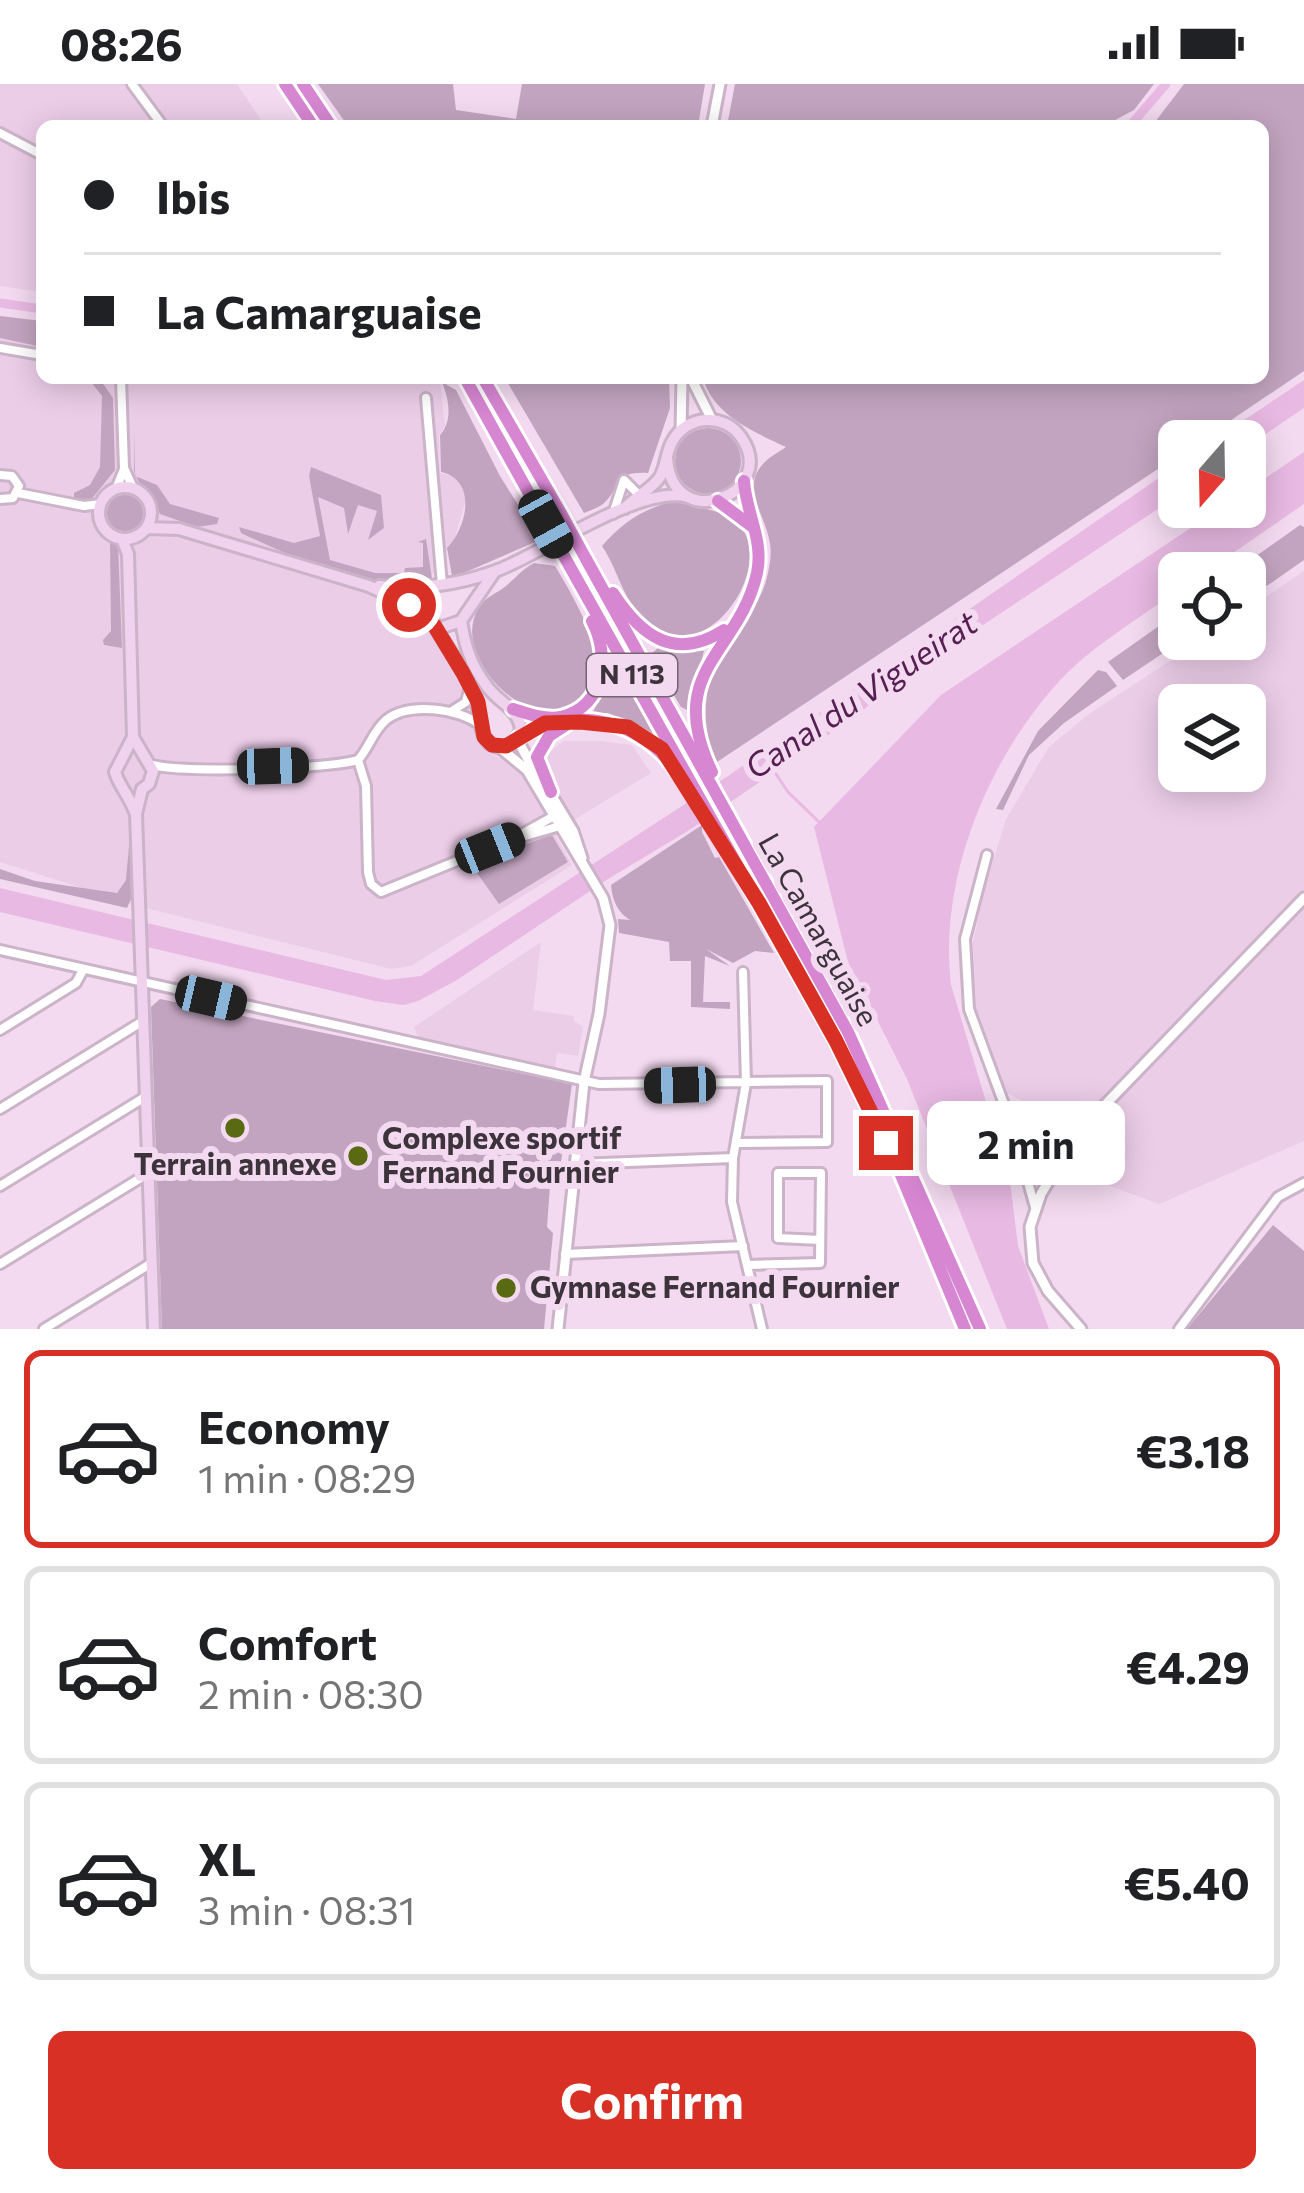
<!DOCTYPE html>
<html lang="en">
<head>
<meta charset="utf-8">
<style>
  body { margin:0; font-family:Commissioner,sans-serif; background:#f6f6f6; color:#202124; height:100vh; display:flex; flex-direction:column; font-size:45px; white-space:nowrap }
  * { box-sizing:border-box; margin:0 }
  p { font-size:39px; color:#757577 }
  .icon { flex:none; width:66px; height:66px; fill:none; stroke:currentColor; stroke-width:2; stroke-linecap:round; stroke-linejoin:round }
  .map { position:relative; height:1245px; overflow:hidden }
  .drawer { display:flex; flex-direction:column; background:#fff; flex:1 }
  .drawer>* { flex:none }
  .guide { position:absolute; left:36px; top:36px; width:1233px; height:264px; border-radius:18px; box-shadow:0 6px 30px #0003; display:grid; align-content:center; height:264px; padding:0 48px; background:#fff }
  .needle { width:78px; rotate:200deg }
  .fabs { position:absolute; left:1158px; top:336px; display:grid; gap:24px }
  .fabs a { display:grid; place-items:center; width:108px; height:108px; border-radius:18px; background:#fff; box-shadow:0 6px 30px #0003; font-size:60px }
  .end { position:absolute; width:54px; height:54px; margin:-27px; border:15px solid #d93025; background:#fff; box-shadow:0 0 0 6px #fff }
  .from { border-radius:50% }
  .bubble { position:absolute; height:84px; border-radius:18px; background:#fff; box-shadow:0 6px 30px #0003; font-size:39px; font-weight:700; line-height:84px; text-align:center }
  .car { position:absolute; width:36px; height:72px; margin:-36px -18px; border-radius:15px; box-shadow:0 0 9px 3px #0007; background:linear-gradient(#222 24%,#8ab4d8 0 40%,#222 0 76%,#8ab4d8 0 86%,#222 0) }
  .guide b { display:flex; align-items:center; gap:42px; height:114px; font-size:45px }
  .guide b+b { border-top:3px solid #e0e0e0 }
  .guide i { width:30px; height:30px; background:#202124 }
  ul { padding:21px 0 0; list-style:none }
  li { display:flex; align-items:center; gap:36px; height:198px; margin:0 24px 18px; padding:0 24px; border:6px solid #e0e0e0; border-radius:18px }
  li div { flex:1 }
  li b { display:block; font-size:45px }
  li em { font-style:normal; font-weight:700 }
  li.selected { border-color:#d93025 }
  li>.icon { width:108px; height:108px; stroke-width:1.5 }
  .action { display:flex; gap:24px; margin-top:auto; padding:24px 48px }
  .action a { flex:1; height:138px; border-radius:18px; background:#d93025; color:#fff; font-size:48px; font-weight:700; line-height:138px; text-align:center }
  .status { display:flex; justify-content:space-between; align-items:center; height:84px; padding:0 60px; background:#fff; direction:ltr }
  .status svg { height:33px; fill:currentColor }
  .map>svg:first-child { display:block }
</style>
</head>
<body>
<div class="status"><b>08:26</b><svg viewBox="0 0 49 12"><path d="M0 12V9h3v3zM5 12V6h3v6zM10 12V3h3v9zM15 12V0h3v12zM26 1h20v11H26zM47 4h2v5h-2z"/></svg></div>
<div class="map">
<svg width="1304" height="1245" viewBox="0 0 1304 1245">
  <rect width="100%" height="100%" fill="#f3daf0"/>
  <path fill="#eccde8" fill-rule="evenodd" d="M0,0h237l28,42h-223v166l-42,-6z
    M0,237l42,5v52l398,3 5,45 -6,9 1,38 14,3 8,8 4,16 -11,37 -27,45 -10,31 15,13 28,58 13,46 11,20 38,22 41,-31h36l32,4 19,28 -97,59 18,33 -161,101 -20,3 -249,-62 -142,-45z
    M1304,487v570l-145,63 -95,-35 8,-42 -65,-34 -29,-77 -7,-35 1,-34 12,-56 22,-72 43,-72 41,-34 114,-74h41v-28zM1179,621h66v66h-66z
    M541,858l-8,68 41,6v5l9,6 -5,29 -21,-3 -2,15 -137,-31 -4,-10z"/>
  <path fill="#c3a4c0" d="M318,0h135l3,26 60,9 6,-35h183l-7,42h-350z
    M735,0h419l-20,26 -30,16h-377z
    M1184,0h120v287l-104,70h-21v14l-462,307c-15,-28 -15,-70 0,-100 15,-29 39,-48 49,-81 3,-11 6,-26 4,-37 -3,-27 -30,-55 -7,-80 6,-7 16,-12 23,-17 -32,-15 -73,-32 -83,-69h560v-252h-111z
    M0,232l42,5v26l-42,-9z
    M88,294h11l14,20 2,72 -24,30 -17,-2v-5l16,-8 10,-18 2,-71z
    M505,294h164l1,30 -22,65c-38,-2 -25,14 -45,31 -5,4 -12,6 -19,9z
    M442,298l14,8 44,86 40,64 -81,35 -7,1 -5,-28c21,-22 30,-68 -6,-76l-1,-37c13,-14 9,-36 2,-53z
    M675 377a33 33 0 1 1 66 0a33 33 0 1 1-66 0Z
    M134,347l1,45 22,9 13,19 49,14 -2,6 -20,3 -37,-13c-8,-17 -21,-29 -26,-42z
    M311,383l70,28 3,33 -16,12 9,-29 -19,-6 -10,29 -4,-26 -26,-11 12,63 45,13h29l1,-5 18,-1v-24l-5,-1 8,-3 6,40c-60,16 -138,-21 -191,-46l-2,-6 55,16 26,-7 -11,-60z
    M107 429a18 18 0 1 1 36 0a18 18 0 1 1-36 0Z
    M674,417c19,7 45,7 62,21 45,38 -28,151 -86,103 -27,-21 -30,-52 -48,-79 21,-24 41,-37 72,-45z
    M1300,441l4,2v33l-59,41v-28h-13z
    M110,458l8,2 4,104 -18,-3 -1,-5 8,-9z
    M534,479l21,3c15,24 38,66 43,94 1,9 -2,18 -7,26 -31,49 -90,17 -110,-24 -9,-17 -13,-35 -3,-53 8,-13 18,-15 28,-23 11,-9 15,-16 28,-23z
    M1173,532l6,9v14h5l-61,41 -15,-18z
    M658,564l46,3 -15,60 -8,-4 -31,-52z
    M1098,586l8,2 11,14 -53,37 -35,32 -26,55 -7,-1 42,-78z
    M621,589l32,61 -45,-21 -16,1 20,-40z
    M702,741v7l13,26 4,-1 55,96 -19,-2 -22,12 -27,-14 24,17 -25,-10 -2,46h27v7l-39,-2v-46h-21l-1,-19 -50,-9 -1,-14 12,1c-12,-7 -18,-20 -19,-35z
    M130,751l1,64 -4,9 -127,-29v-10l35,12 82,12 9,-13z
    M552,751l16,27 -69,42 -29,-41z
    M160,915l412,85 -13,92 -9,10 -3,41 6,6 -9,96h-382l-11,-322z
    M1273,1141l31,26v78h-117z"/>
  <path fill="#e8b9e3" d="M1304,296v28l-59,40v-7h-32z
    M1304,368v52l-100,69h-25v17c-37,26 -80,52 -112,83 -76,78 -129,202 -116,312l59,197 8,64 31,83h-42l-100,-250 -59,-117 -34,-135 127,-132 281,-188h23v-15z
    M1179,380v31l-285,189 -38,32 -165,113 -83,50 -151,101 -39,21 -14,4 -29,-4 -375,-89v-24l386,92 35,-4 307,-200z"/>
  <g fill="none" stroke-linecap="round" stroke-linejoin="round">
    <path stroke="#e8b9e3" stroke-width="3" d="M774,687l14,21 31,30"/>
    <path stroke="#e8b9e3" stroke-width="9" d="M1130,42l36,-42
      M0,219l42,6"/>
    <defs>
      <path id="minor" d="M132,0l31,42
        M0,49l42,22
        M0,264l42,7
        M121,294l3,90 9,20
        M426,314l16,187
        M0,391l12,1 7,10 -6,12 -13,1
        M116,405l8,-20
        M18,409l66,13 17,-2
        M613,430l11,-34 14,14
        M452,627l14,-9 4,-16
        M358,676l8,26 2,86 3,12 10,8 137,-56 36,-20
        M358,676c11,-12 15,-29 28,-40 22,-18 73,-12 94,5
        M152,681c33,8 174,4 206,-5
        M525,752l35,-10
        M987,771l-22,84 4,70 43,117 23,81
        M0,866l599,134 228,-3v61l-90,1
        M743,888l3,111 -13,75 -1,44 30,127
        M0,946l76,-47 7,-13
        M0,1025l143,-88
        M576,1080l157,-6
        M0,1102l145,-89
        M565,1170l178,-8
        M0,1180l147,-90
        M748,1181l72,-2 1,-90h-43v65l42,2
        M44,1245l106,-65
        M1179,1245l99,-132 26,-14"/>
      <path id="tertiary" d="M712,42l8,-42
        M691,294l21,42
        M681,346l1,-52
        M517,655l17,31
        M499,663l28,23 76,128 7,27 -11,89 -15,68 -26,247
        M547,704l26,43 9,27
        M1081,1245l-33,-38 -15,-28 -3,-36 11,-33 36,-60 227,-236"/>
      <path id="secondary" d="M99 429a26 26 0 1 1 52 0a26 26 0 1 1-52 0Z
        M625,424c10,-11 27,-19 35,-31 6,-10 6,-24 12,-35 14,-27 52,-30 69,-5 40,57 -70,100 -74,20
        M147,444l32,1 190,57 40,19 31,23 21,-7 34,-50
        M122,455l6,15 5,183 20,34 -4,13 -7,5 -6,25 18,515
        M379,502c42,4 80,-1 119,-16 47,-18 143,-86 190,-73
        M434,541c13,22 28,43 39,66 9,16 2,55 27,56 12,0 17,-8 21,-17 -2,-22 -23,-27 -35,-45 -15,-20 -21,-39 -25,-64
        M133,653l-18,35c4,14 15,25 20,40"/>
      <path id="trunk" d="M285,0l28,42
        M303,0l28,42
        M465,294l81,146
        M483,294l79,137
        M718,417l36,27
        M586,475l262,473 132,297
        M569,481l267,476 65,134 64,154
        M613,509c28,43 62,69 111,37
        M513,625c15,5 32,11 48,8 45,-11 49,-62 31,-96
        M518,654c58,-35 123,-18 161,36
        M712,688c-49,-102 27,-118 45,-199 7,-33 -11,-60 -13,-92
        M551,708l-14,-35 12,-21 17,-11"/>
    </defs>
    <use href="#minor" stroke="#cbb3c8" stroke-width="14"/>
    <use href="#tertiary" stroke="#cbb3c8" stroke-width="15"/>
    <use href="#secondary" stroke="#cbb3c8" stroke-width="16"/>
    <use href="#trunk" stroke="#fff" stroke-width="18"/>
    <use href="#minor" stroke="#fff" stroke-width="8"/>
    <use href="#tertiary" stroke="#fff" stroke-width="9"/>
    <use href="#secondary" stroke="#f0d2ee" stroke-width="10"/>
    <use href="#trunk" stroke="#d786d2" stroke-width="12"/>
    <defs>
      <path id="trunk-bridge" d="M562,431l24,44
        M546,440l23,41"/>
    </defs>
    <use href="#trunk-bridge" stroke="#fff" stroke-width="18" stroke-linecap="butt"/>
    <use href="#trunk-bridge" stroke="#d786d2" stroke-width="12"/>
  </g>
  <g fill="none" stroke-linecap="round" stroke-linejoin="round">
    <path stroke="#d93025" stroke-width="15" d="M409,521l25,20 29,48 15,29 6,35 8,8 14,1 39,-23 35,-1 48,5 34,22 97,154 77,138 50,102"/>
  </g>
  <g fill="#5a6a13" stroke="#f3daf0" stroke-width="4.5">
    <circle cx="235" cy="1044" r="12"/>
    <circle cx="358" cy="1072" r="12"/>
    <circle cx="506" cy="1204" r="12"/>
  </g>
  <g text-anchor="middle" stroke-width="12" stroke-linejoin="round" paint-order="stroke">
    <rect fill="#f3daf0" stroke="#746571" stroke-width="3" x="587" y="570" width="90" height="42" rx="9"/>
    <g font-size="27" font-weight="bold" fill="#3d333b">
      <text x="632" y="600">N 113</text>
    </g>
    <g font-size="30" fill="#3d333b" stroke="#f3daf0">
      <text transform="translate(818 846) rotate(61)" y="10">La Camarguaise</text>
    </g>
    <g font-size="30" font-weight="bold" fill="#3d333b" stroke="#f3daf0" text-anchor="start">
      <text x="382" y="1065">Complexe sportif<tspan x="382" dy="34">Fernand Fournier</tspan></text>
      <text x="235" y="1091" text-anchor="middle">Terrain annexe</text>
      <text x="530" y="1214">Gymnase Fernand Fournier</text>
    </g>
    <g font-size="33" font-style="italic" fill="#551f52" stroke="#f3daf0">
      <text transform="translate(861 611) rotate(-34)" y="12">Canal du Vigueirat</text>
    </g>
  </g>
</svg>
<div class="fabs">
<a><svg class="needle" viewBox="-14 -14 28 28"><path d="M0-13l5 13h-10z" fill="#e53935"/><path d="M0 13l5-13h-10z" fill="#757577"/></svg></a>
<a><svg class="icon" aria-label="locate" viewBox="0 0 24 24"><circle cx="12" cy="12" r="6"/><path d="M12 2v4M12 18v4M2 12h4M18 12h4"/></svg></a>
<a><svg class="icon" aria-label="layers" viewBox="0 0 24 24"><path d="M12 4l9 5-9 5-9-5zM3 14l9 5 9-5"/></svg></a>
</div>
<i class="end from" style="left:409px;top:521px"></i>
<i class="end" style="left:886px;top:1059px"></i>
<div class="bubble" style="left:927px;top:1017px;width:198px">2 min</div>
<i class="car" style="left:546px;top:440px;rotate:151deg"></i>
<i class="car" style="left:273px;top:682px;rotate:88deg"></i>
<i class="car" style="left:490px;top:764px;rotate:68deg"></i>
<i class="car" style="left:211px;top:914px;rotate:103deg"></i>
<i class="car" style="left:680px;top:1001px;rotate:268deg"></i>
<div class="guide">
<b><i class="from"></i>Ibis</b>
<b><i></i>La Camarguaise</b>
</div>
</div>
<section class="drawer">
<ul>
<li class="selected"><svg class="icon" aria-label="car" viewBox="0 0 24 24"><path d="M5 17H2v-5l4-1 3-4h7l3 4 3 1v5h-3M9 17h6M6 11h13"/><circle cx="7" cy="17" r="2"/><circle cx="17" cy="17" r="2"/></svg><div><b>Economy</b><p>1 min · 08:29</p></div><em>€3.18</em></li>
<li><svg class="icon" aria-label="car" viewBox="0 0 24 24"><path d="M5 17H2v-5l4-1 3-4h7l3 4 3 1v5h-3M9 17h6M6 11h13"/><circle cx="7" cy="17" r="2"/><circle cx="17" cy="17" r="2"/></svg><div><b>Comfort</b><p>2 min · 08:30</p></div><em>€4.29</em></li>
<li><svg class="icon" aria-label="car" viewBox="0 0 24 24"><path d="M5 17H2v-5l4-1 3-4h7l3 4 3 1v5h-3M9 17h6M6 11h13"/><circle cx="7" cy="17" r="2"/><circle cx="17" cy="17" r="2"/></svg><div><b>XL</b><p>3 min · 08:31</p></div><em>€5.40</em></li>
</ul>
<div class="action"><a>Confirm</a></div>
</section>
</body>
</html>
